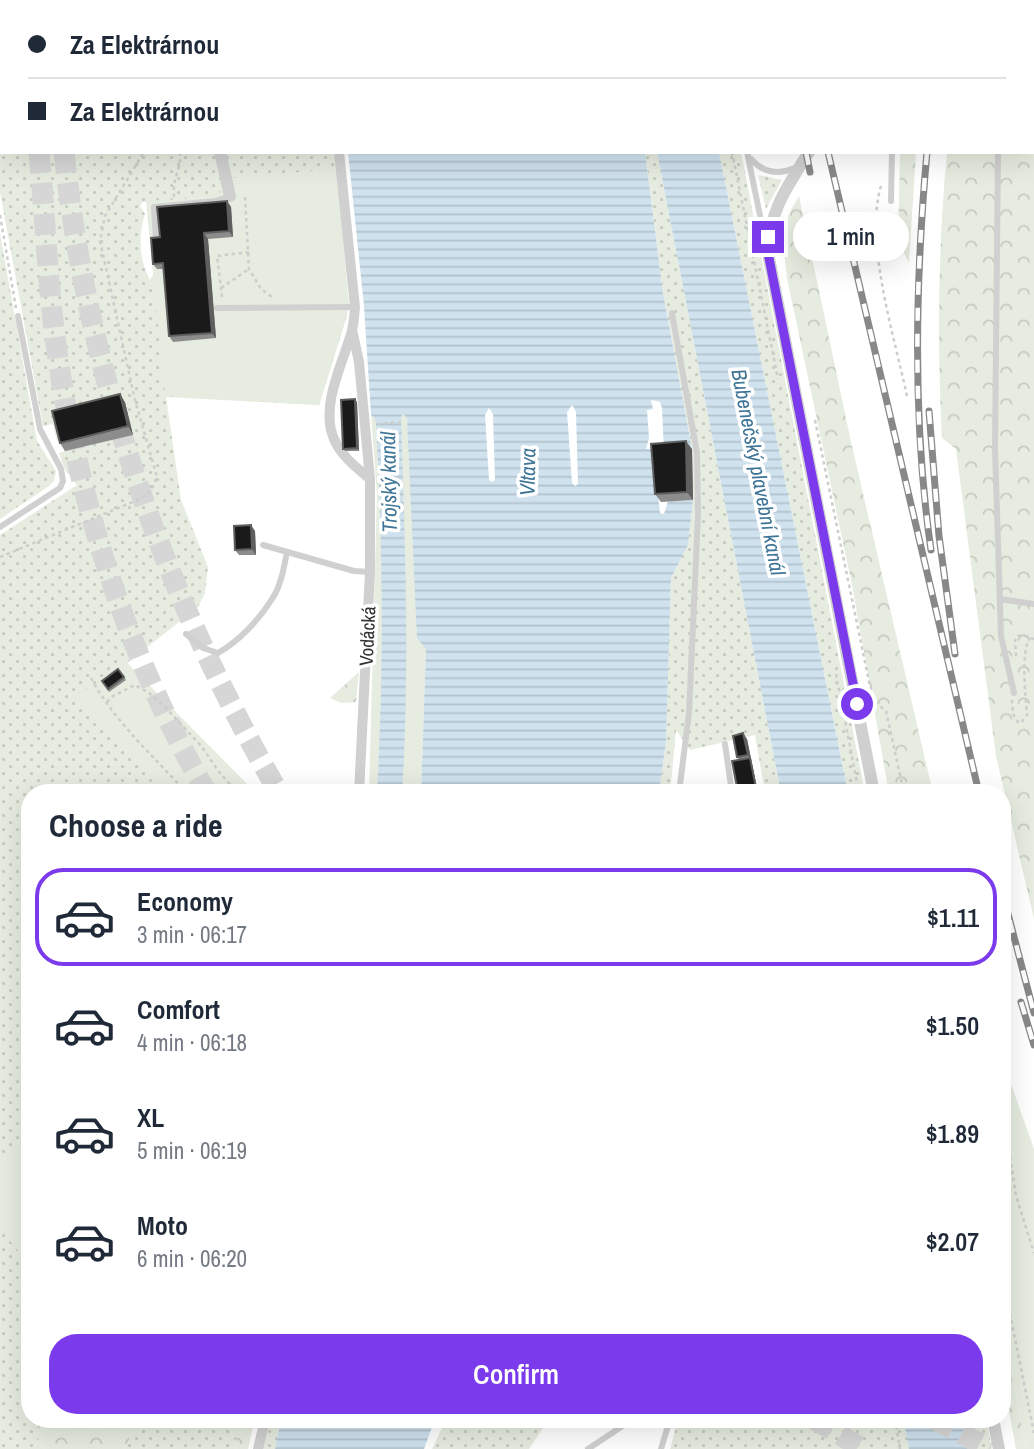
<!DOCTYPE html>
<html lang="en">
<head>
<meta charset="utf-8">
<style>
  body { margin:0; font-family:"Archivo Narrow",sans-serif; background:#f6f6f7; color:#1f2937; height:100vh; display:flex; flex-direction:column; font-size:26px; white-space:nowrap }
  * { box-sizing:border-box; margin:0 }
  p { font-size:23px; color:#747a83 }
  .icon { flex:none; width:38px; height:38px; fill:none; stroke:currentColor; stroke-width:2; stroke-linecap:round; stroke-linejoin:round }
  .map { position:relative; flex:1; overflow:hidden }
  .details { position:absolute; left:21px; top:784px; width:990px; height:644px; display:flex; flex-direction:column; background:#fff; border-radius:28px; box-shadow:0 7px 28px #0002 }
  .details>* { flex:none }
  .hud { position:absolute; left:0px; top:0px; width:1034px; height:154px; box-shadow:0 7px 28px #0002; display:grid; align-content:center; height:154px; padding:0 28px; background:#fff }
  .end { position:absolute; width:32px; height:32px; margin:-16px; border:9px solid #7c3aed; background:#fff; box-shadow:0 0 0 4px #fff }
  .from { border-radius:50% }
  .bubble { position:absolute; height:49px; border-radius:24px; background:#fff; box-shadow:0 7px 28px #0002; font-size:23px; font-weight:600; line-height:49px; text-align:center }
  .hud b { display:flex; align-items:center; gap:24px; height:66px; font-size:26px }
  .hud b+b { border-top:2px solid #e0e1e3 }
  .hud i { width:18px; height:18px; background:#1f2937 }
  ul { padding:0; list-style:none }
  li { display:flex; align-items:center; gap:21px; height:98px; margin:0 14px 10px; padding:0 14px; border:4px solid transparent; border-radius:28px }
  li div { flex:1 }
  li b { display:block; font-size:26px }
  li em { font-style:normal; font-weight:600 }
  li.current { border-color:#7c3aed }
  li>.icon { width:63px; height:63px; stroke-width:1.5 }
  h2 { padding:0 28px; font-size:32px; line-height:84px }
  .button { display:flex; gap:14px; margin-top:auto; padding:14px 28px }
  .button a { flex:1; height:80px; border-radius:28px; background:#7c3aed; color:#fff; font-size:28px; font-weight:600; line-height:80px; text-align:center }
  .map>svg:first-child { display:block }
</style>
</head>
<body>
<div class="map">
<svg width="1034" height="1449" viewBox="0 0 1034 1449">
  <defs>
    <pattern id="grass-dots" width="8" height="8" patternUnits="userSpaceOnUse" patternTransform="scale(1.75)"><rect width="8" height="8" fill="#e6ecdf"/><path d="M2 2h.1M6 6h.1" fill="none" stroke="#c6cbc0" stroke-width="1.8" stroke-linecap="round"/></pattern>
    <pattern id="forest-crowns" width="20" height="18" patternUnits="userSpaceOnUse" patternTransform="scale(1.75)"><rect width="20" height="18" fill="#e6ecdf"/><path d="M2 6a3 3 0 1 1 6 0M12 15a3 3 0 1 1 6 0" fill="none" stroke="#c6cbc0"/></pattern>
    <pattern id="water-rules" width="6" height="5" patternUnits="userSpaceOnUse" patternTransform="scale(1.75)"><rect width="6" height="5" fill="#cfe2ee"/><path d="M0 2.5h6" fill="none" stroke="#b2c2cd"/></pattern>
  </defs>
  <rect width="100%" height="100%" fill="#fff"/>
  <path fill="url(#grass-dots)" d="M0,0l153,2h-151v150h333l2,25 -121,20 -73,5 -3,4 5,8c-7,21 -6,46 5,66l7,-11 192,28 -2,19 -28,89 -153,-8 15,103 27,67 -3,26 -7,14 -71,56 129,130h-226v621l-5,4 20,31h-45v-914l77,-50 -13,-17 -5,-15 74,-19 -8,-34 -68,17 3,23 -3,1 -4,-17 -10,2 -43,-234z
    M160,0h152v2h-152z
    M645,152h12l124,641h-16l-10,-58 -65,15 -14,-20 -6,63h-11l7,-51 5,-164 17,-33 5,-45 -1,-51 -29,-156z
    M719,152h22l124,641h-17z
    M758,175l24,5 -16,29z
    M0,233l37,208 19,30 -2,10 -5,5 -49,33z
    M141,1419h87l8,30h-112z
    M266,1419h15l-6,30h-16z
    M446,1419h103l-20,30h-97z
    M678,1419h225l6,30h-239z
    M971,1419h15l6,30h-16z"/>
  <path fill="url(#forest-crowns)" d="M1033,140l1,2v777l-38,-163 -40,-307 -14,-11c-5,-95 -4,-190 5,-286h85z
    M900,152h16l-7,111 -11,-22z
    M799,196l52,246 82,351h-44l-37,-208 -65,-307c-4,-38 -9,-48 12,-82z
    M359,672l-3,30 -15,1 -11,-5z
    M1003,1317l23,132h-10l-13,-70z
    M30,1414v5h111l-17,30h-79l-20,-31z
    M228,1419h27l-7,30h-12z"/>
  <path fill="#e6ecdf" d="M337,169l12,138 -30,98 -154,-9 -19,-195 70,-4 16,-19z
    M403,414l4,3 19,232 -5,144h-52l8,-298 -6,-80 5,3z
    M127,663l129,130h-87l-92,-98z
    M1003,1061l31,88v300h-8l-23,-132z
    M30,1134v131l-30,-36v-71z"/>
  <path fill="url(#water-rules)" fill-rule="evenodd" d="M326,0h362v2h-361z
    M348,152h297l18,141 29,156 -28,3 -2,-44 -2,-6 -8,-2 -1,1 2,8 -6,1 2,28 -3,11h7l7,64 4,1 4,-13 25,-1 -5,45 -17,33 -5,164 -7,51h-238l5,-144 -9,-11 -10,-220 -4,-4 -2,3c4,125 9,251 1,376h-25c7,-123 6,-246 -1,-369l-1,-6 -4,-3 -7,-109zM572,405l4,7 2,72 -3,2 -3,-3 -5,-71zM489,408l4,6 2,66 -3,2 -3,-2 -4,-65z
    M657,152h62l129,641h-67z
    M281,1419h154l-11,30h-149z
    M903,1419h68l5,30h-67z"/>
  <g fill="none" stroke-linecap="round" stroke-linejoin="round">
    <path stroke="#d6d6d6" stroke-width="21" stroke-dasharray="21 10" stroke-linecap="butt" d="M23,0l1,2
      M47,0v2
      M63,2v-2
      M39,152c6,62 8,124 16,185 21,161 71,316 152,456
      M64,152c24,227 101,444 215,641
      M814,1419l49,30
      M934,1419l56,30"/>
    <path stroke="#cdcdcd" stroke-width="2.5" stroke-dasharray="3.5 3.5" stroke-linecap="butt" d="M151,0l1,2
      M156,0l1,2
      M222,0l1,2
      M316,0v2
      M695,0v2
      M1032,122l2,2
      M732,152l46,227
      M881,186c-17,55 14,153 26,210
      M174,197c-2,-20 8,-28 6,-45
      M245,197l4,72 12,20 11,8
      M0,215l16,93
      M221,288l28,-19
      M222,297l-5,-41 33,-4
      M815,420l58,281
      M377,424l24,-2
      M0,557l140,-58 11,-8 6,-14 -22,-77 -35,-159 5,-25 39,-64
      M1016,656l-1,-15 2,-5 6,-1 11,4
      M836,674l23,119
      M91,678c23,43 63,79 96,115
      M1012,700l1,14 5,8 3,1 6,-8c-1,-18 -7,-63 3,-77
      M107,702l6,-6 22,-11 14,8 16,14 37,40 17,25 19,21
      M875,702l11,9 18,82
      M1003,1130l5,14 8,52 18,57
      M1003,1279l31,154
      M895,1419l5,30"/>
    <path stroke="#d0d0d0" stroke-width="6" d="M101,0v2
      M715,0v2
      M1015,2l1,-2
      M1032,8l2,-2
      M747,152l18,88
      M998,152l-3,297 6,187 13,57
      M751,159c13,15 29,16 46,8
      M891,201l1,-49
      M156,238l-2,-31 61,-6 15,-5
      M217,308l138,-1
      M672,313l25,140 1,62 -9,198 -10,80
      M0,527l60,-39 3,-7 -2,-12 -21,-40 -22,-113
      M263,545l91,26 16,1
      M1000,599l34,5
      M186,634l17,14 15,5c21,-12 41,-33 54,-54 9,-13 12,-32 15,-47
      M725,744l7,49
      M588,1449l45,-30
      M661,1449l9,-30"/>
    <path stroke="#d0d0d0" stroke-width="10" d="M339,152l16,155c-1,9 -1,18 -4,27 -9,31 -31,73 -17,105 7,17 23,29 36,40v93l-11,221
      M353,334l6,28 11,117
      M258,1449l7,-30"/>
    <path stroke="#d0d0d0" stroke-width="12" d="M173,0l2,2
      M873,2v-2
      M220,152l10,44
      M809,152c-22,35 -40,59 -41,101l106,540
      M993,1419l6,30"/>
    <defs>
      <path id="rail" d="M770,0v2
        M792,0l1,2
        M946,2l1,-2
        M806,152l4,20
        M828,152l151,641
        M927,152c-12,132 -15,267 4,398
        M929,411l10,125 16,118
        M1003,895l31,118
        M1021,1002l13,43"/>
    </defs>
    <use href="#rail" stroke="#888" stroke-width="7"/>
    <use href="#rail" stroke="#fff" stroke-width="4.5" stroke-dasharray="13" stroke-linecap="butt"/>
  </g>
  <path fill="#8c8c8c" d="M810,0h40v2h-38z
    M227,201l4,6 2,30 -25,2 8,99 -43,4 -4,-6 -6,-67h-6l-4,-5 7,-27z
    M125,402l8,33 -68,16 -5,-8z
    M357,402l2,49h-14l-2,-2z
    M692,449l1,51 -32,2 -6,-8z
    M255,531l1,24h-17l-4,-5z
    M118,669l8,11 -17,12 -7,-11z
    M747,739l11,54h-20l1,-33 -2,-3z"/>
  <path fill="#5f5f5f" d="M227,201l4,6 2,30 -4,-6z
    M204,233l4,6 8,99 -4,-5z
    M120,394l5,8 8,33 -5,-9z
    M355,399l2,3 2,49 -2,-3z
    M686,441l6,8 1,51 -6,-8z
    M251,525l4,6 1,24 -4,-6z
    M743,733l4,6 11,54h-1l-7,-35 -2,-3z"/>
  <path fill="#1a1a1a" stroke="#5f5f5f" stroke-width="2" d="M227,201l2,30 -25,2 8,100 -43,3 -6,-73 -10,1 -2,-26 9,-1 -3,-30z
    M120,394l8,32 -68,17 -8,-32z
    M355,399l2,49 -14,1 -2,-49z
    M686,441l1,51 -32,2 -4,-50z
    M251,525l1,24 -17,1 -1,-24z
    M118,669l6,8 -16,12 -6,-8z
    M743,733l5,22 -11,2 -4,-21z
    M750,758l7,35h-19l-6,-32z"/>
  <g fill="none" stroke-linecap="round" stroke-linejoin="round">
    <path stroke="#7c3aed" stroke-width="9" d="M768,237v16l89,451"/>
  </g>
  <g text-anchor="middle" stroke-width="7" stroke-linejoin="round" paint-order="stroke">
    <g font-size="19" fill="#333" stroke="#fff">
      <text transform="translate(367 636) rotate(-87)" y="7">Vodácká</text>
    </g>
    <g font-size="21" font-style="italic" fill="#3f7597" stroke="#fff">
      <text transform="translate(528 472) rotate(-89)" y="7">Vltava</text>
      <text transform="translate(758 472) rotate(79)" y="7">Bubenečský plavební kanál</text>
      <text transform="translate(389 482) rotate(-91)" y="7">Trojský kanál</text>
    </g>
  </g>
</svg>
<i class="end from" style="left:857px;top:704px"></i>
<i class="end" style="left:768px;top:237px"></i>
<div class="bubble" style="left:793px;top:212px;width:116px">1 min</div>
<div class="hud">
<b><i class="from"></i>Za Elektrárnou</b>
<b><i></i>Za Elektrárnou</b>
</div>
<section class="details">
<h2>Choose a ride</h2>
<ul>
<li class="current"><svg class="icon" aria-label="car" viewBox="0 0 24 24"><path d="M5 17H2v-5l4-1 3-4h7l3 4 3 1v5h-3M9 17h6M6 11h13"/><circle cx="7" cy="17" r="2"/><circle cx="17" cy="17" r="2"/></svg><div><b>Economy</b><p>3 min · 06:17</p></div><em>$1.11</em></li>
<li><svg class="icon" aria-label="car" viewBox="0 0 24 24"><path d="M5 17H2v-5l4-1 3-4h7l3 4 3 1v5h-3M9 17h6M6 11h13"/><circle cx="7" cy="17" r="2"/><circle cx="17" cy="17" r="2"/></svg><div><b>Comfort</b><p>4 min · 06:18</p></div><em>$1.50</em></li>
<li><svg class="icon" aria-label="car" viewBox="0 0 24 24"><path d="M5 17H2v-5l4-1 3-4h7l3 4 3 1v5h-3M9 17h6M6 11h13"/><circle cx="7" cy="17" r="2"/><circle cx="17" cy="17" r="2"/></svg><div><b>XL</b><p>5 min · 06:19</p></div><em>$1.89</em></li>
<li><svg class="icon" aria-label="car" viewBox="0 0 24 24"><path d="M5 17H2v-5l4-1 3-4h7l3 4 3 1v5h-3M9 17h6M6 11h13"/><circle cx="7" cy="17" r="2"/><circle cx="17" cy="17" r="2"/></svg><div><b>Moto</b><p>6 min · 06:20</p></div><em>$2.07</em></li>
</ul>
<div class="button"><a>Confirm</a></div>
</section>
</div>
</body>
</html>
